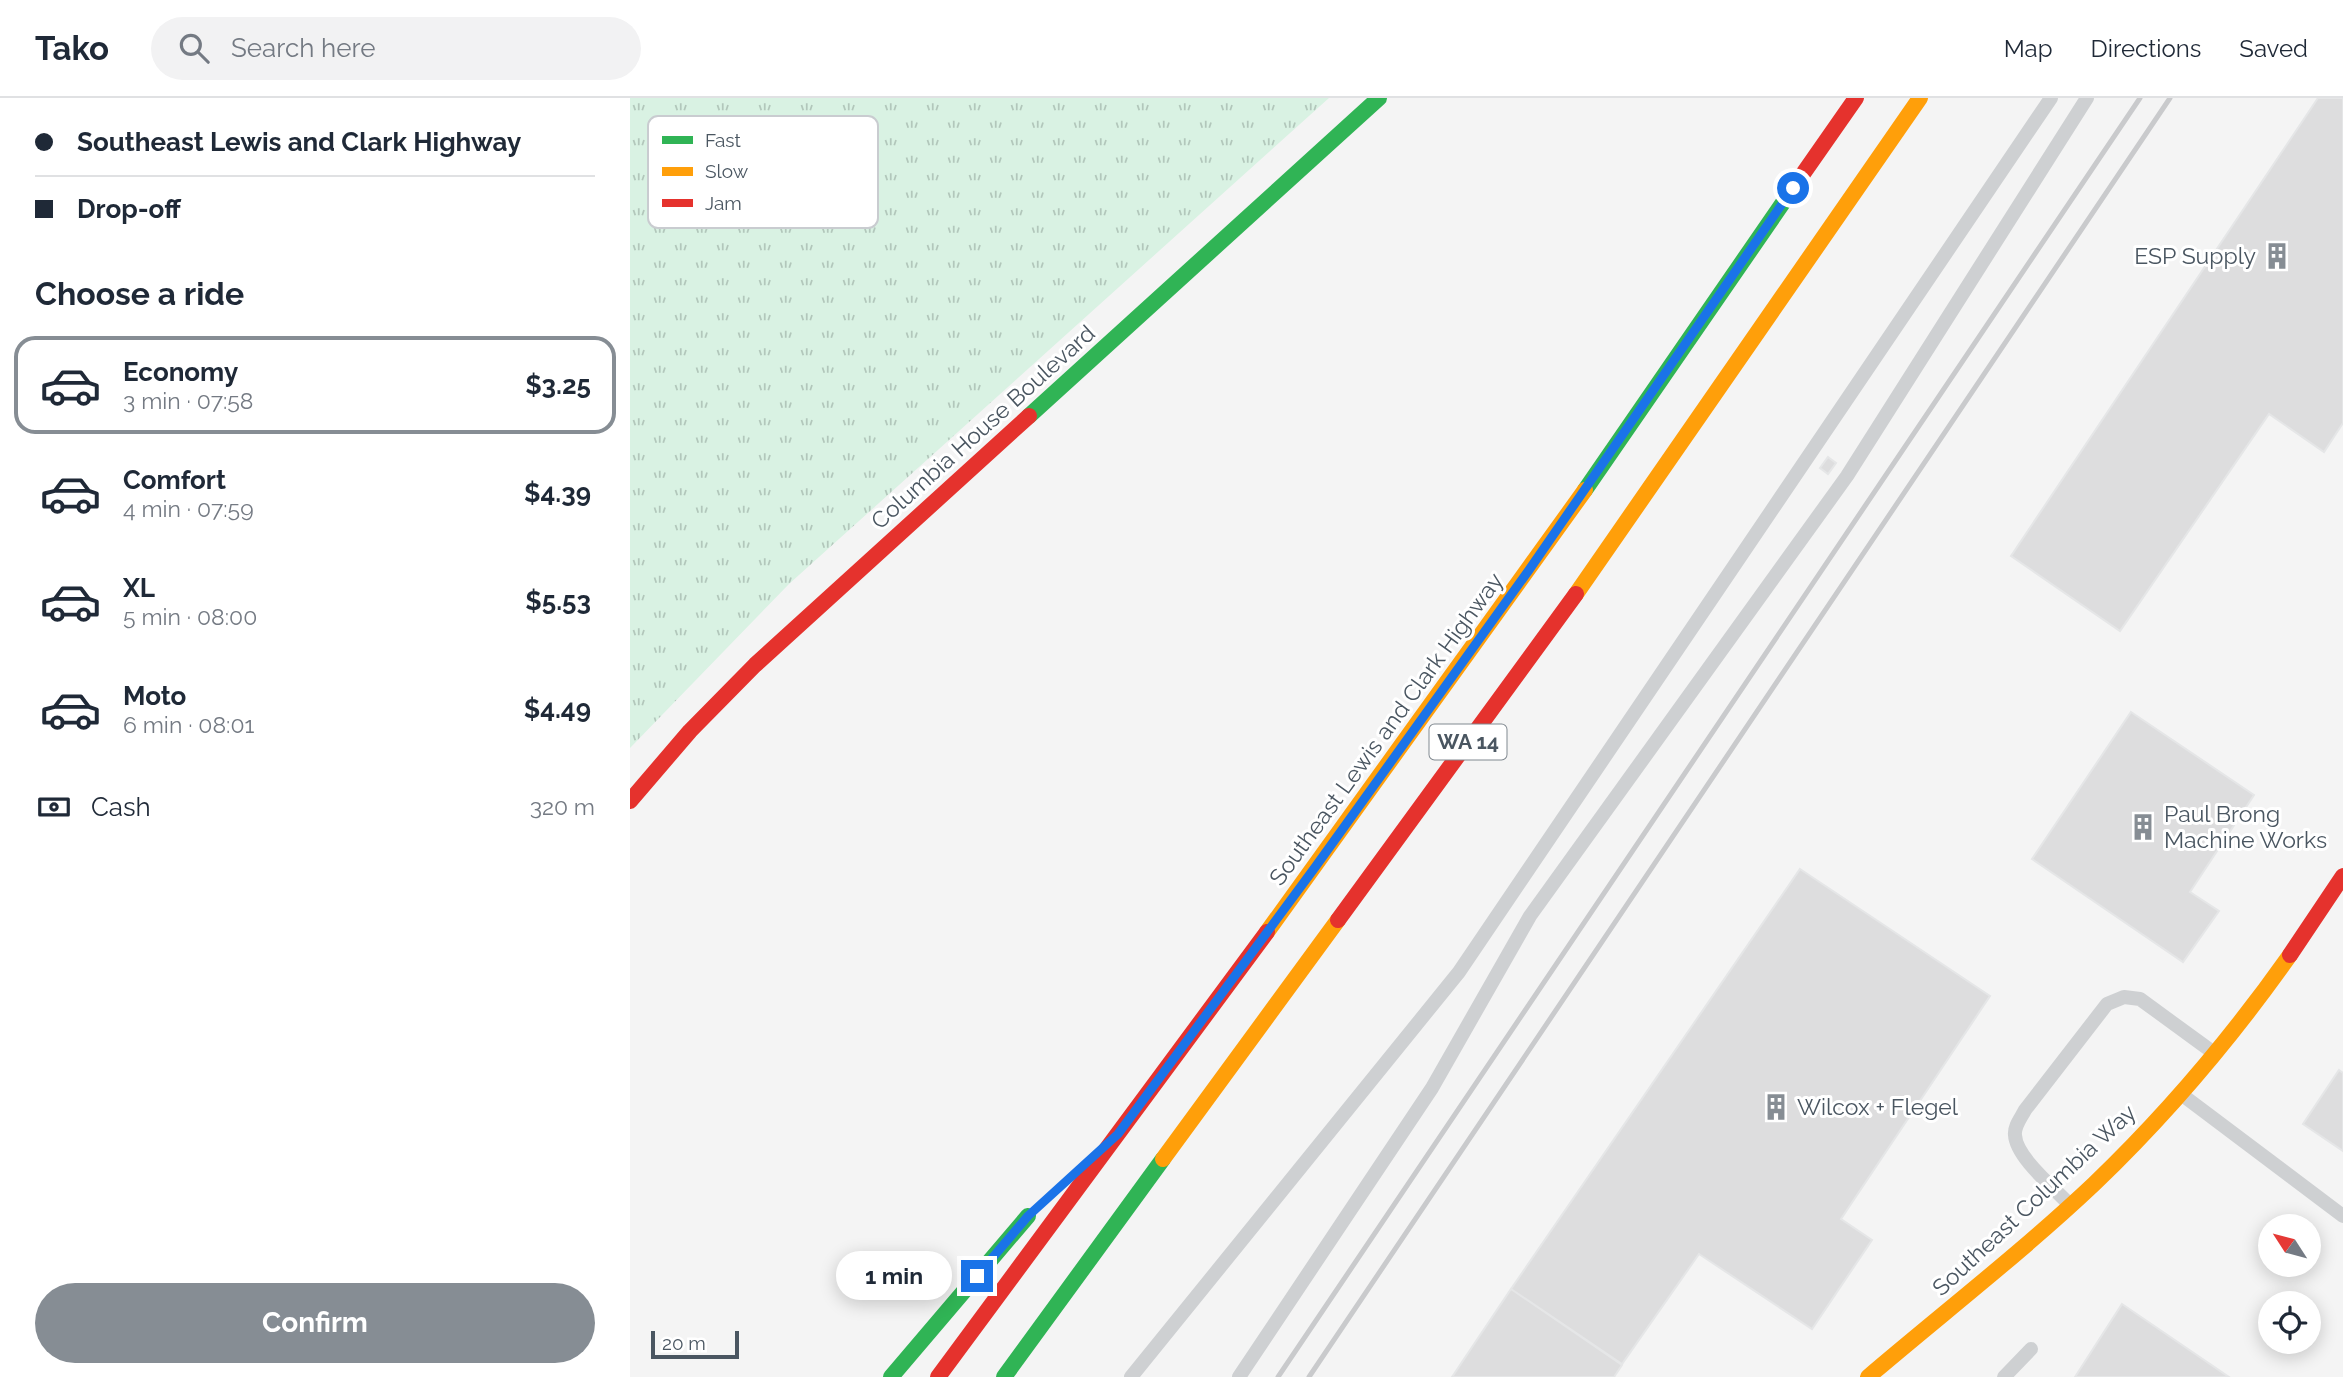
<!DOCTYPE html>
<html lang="en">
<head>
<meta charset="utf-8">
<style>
  body { margin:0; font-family:Raleway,sans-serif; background:#f2f2f3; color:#1f2937; height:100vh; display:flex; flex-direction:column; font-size:26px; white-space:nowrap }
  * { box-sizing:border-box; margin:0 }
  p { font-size:23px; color:#747a83 }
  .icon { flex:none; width:38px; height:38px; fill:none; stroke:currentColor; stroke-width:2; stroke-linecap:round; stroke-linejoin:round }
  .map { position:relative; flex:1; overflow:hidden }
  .side { display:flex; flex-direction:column; background:#fff; width:630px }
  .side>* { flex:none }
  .banner { display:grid; align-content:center; height:154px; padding:0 35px; background:#fff }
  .needle { width:46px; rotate:306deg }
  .fabs { position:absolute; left:1628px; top:1116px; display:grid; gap:14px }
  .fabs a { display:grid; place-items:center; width:63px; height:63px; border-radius:50%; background:#fff; box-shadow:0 4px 18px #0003; font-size:35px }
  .scale { position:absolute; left:21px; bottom:18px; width:88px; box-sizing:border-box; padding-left:7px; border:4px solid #4a5661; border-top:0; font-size:19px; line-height:24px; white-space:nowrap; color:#4a5661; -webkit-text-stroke:5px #fff; paint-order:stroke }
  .end { position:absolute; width:32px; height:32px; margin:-16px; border:9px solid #1a73e8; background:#fff; box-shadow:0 0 0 4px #fff }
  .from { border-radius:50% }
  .bubble { position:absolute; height:49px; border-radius:24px; background:#fff; box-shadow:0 4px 18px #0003; font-size:23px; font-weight:700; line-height:49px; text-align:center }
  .banner b { display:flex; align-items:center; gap:24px; height:66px; font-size:26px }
  .banner b+b { border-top:2px solid #e0e1e3 }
  .banner i { width:18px; height:18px; background:#1f2937 }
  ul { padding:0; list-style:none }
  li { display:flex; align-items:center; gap:21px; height:98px; margin:0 14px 10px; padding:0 21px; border:4px solid transparent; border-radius:21px }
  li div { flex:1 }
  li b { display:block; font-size:26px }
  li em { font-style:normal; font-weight:700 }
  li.active { border-color:#868d94 }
  li>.icon { width:63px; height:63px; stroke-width:1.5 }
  h2 { padding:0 35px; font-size:32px; line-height:84px }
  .pay { display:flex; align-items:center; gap:18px; height:77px; padding:0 35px; font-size:26px }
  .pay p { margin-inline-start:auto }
  .action { display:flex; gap:14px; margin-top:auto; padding:14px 35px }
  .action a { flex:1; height:80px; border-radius:42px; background:#868d94; color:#fff; font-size:28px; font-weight:700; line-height:80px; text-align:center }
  header { display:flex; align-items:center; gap:42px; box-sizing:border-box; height:98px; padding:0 35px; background:#fff; border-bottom:2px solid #e0e1e3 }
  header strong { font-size:33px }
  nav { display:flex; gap:38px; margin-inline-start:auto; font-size:24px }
  .search { width:490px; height:63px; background:#f2f2f3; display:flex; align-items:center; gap:18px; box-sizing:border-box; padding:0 24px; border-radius:38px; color:#747a83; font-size:26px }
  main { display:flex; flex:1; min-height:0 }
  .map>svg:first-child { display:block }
</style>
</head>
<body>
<header>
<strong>Tako</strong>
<div class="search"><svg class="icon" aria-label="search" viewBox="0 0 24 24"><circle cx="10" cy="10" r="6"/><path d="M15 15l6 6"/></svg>Search here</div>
<nav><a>Map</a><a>Directions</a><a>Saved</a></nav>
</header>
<main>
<section class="side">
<div class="banner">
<b><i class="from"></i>Southeast Lewis and Clark Highway</b>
<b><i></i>Drop-off</b>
</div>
<h2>Choose a ride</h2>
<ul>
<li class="active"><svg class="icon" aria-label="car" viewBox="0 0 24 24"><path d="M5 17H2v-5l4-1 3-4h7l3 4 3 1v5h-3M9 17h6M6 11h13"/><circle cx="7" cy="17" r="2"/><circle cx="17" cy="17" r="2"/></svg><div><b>Economy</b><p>3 min · 07:58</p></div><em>$3.25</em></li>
<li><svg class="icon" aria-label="car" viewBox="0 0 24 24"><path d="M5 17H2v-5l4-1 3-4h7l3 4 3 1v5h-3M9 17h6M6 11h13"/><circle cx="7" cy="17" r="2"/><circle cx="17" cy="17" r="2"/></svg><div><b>Comfort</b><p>4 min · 07:59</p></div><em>$4.39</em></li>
<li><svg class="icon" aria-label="car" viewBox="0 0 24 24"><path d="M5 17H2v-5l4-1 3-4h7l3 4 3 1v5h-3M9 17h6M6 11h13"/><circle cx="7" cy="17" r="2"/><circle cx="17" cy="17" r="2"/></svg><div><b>XL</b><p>5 min · 08:00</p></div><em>$5.53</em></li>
<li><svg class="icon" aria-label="car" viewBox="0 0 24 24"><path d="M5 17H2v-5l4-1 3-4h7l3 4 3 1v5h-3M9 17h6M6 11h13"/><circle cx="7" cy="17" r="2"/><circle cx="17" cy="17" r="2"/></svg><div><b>Moto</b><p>6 min · 08:01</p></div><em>$4.49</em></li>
</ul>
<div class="pay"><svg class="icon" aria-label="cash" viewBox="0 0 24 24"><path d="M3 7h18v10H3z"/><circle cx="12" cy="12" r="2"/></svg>Cash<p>320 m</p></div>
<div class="action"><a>Confirm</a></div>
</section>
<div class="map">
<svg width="1713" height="1279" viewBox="0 0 1713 1279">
  <defs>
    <pattern id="grass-tufts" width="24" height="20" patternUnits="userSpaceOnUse" patternTransform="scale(1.75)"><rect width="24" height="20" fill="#d9f2e3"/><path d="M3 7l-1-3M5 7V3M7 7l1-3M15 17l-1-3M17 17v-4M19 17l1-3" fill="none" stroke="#b2c7bb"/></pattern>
  </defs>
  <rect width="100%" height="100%" fill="#f4f4f4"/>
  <path fill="url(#grass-tufts)" d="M0,0h699l-540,486 -159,164z"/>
  <path fill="#ddddde" stroke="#e5e6e7" stroke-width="2" d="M1688,0h25v325l-19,29 -55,-38 -149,217 -109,-75z
    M1198,359l8,6 -8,11 -8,-6z
    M1501,614l123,83 -64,97 29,19 -36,51 -151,-103z
    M1170,771l190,127 -149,223 31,21 -60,89 -113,-75 -77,110 -111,-75z
    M1709,972l4,3v78l-40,-27z
    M881,1191l111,76 -8,12h-162z
    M1492,1206l107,73h-154z"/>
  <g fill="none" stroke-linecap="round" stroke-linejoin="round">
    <path stroke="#ced0d2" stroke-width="14" d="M1551,996l162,122
      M1438,1105c-15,-16 -52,-46 -53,-68 -1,-9 6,-17 10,-25l82,-106 17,-7 16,2 74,54
      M501,1279l328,-405 592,-874
      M609,1279l193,-289 98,-172 317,-440 240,-378
      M1374,1279l27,-28"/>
    <path stroke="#30b455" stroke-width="16" d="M399,318l350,-318
      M955,392l213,-309
      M261,1279l137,-161
      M374,1279l159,-218"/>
    <path stroke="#ff9f0a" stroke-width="16" d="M946,496l344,-496
      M637,834l318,-442
      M533,1061l175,-239
      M1238,1279c75,-64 154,-125 226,-193 72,-69 138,-147 196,-229"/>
    <path stroke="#e5322d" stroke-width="16" d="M1168,83l58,-83
      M0,703l60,-70 65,-66 274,-249
      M708,822l238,-326
      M1660,857l53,-79
      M308,1279l329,-445"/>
    <path stroke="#c9cacc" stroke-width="5" d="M648,1279l862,-1279
      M679,1279l861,-1279"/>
  </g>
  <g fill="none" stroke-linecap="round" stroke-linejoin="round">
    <path stroke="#1a73e8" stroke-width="9" d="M347,1178l51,-60 90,-82 198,-268 213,-296 264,-382"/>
  </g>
  <defs>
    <symbol id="building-bare" viewBox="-9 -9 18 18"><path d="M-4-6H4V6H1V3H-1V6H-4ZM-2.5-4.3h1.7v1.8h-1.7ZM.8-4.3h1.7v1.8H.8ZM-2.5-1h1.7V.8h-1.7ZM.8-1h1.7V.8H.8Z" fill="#868d94" stroke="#fff" stroke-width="2.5" paint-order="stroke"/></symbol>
  </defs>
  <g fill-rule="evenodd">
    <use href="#building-bare" x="1628" y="139" width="38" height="38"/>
    <use href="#building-bare" x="1494" y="710" width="38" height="38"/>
    <use href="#building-bare" x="1127" y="990" width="38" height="38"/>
  </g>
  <g text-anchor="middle" stroke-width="6" stroke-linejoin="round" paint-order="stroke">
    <rect fill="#fff" stroke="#808990" stroke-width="2" x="799.5" y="626.5" width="77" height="35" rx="5"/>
    <g font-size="21" font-weight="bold" fill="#4a5661">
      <text x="838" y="651">WA 14</text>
    </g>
    <g font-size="23" fill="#4a5661" stroke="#fff" text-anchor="start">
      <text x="1626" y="166" text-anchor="end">ESP Supply</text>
      <text x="1534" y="724">Paul Brong<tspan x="1534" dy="26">Machine Works</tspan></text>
      <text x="1167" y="1017">Wilcox + Flegel</text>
    </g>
    <g font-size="23" fill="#4a5661" stroke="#fff">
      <text transform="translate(353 329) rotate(-42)" y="8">Columbia House Boulevard</text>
      <text transform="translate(756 631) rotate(-54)" y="8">Southeast Lewis and Clark Highway</text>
      <text transform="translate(1404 1102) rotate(-43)" y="8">Southeast Columbia Way</text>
    </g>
  </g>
  <rect x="18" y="18" width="230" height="112" rx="10" fill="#fff" stroke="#c9ccd0" stroke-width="2"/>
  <rect x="32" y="38" width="31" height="8" fill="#30b455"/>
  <rect x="32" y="69" width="31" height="9" fill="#ff9f0a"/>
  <rect x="32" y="101" width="31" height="8" fill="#e5322d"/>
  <g font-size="19" fill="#4a5661">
    <text x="75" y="49">Fast</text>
    <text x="75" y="80">Slow</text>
    <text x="75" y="112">Jam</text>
  </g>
</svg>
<div class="fabs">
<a><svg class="needle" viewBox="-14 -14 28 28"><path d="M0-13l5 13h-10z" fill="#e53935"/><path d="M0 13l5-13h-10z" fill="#747a83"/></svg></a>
<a><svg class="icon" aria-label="locate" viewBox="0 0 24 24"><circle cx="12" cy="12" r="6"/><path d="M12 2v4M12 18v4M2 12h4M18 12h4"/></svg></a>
</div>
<div class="scale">20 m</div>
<i class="end from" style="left:1163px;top:90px"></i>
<i class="end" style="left:347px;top:1178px"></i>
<div class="bubble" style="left:206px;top:1153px;width:116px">1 min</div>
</div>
</main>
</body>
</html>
